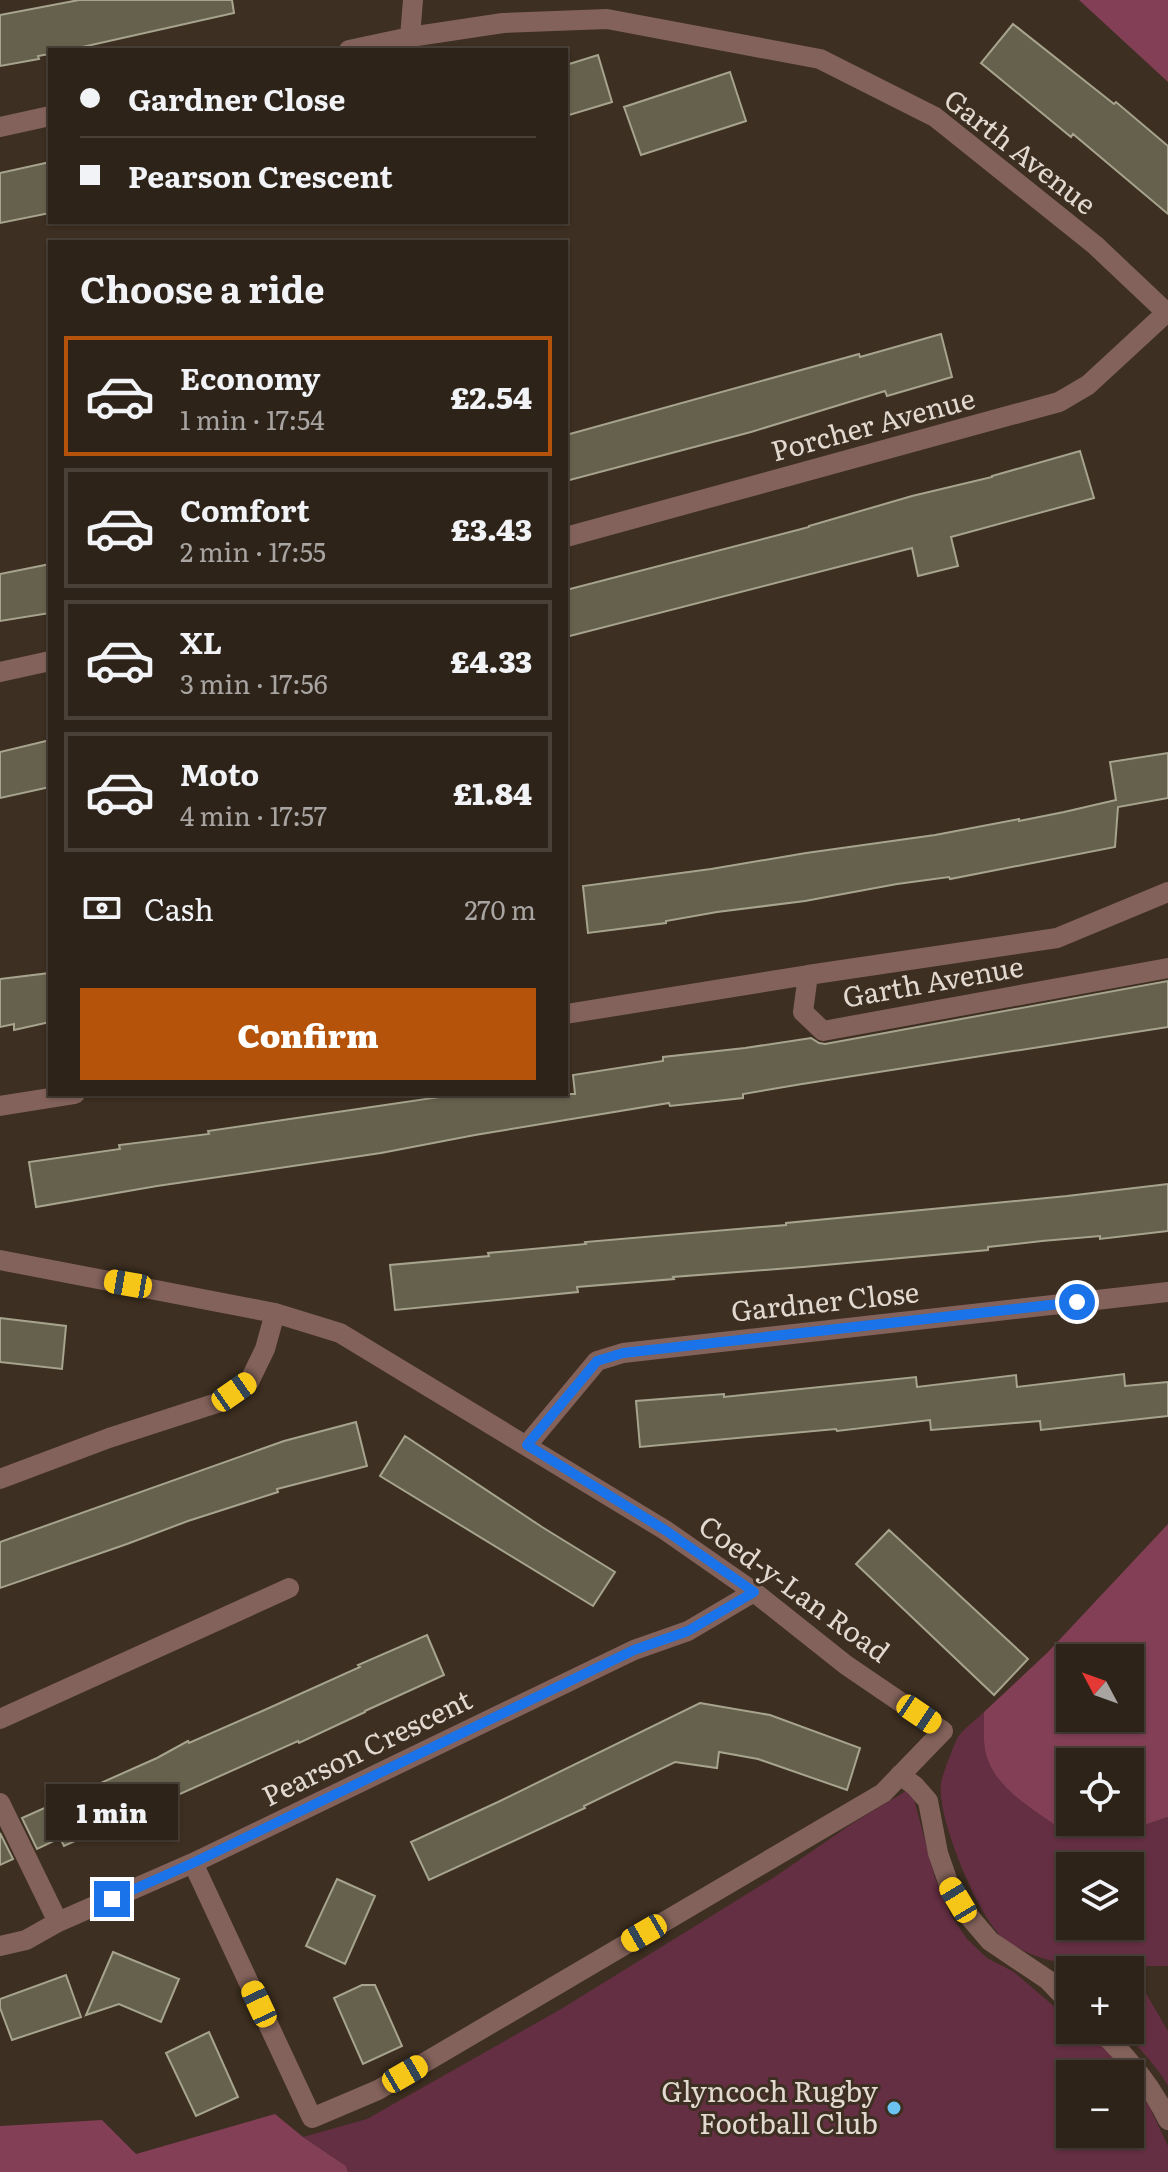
<!DOCTYPE html>
<html lang="en">
<head>
<meta charset="utf-8">
<style>
  body { margin:0; font-family:Literata,serif; background:#3a2f26; color:#f1f3f6; height:100vh; display:flex; flex-direction:column; font-size:30px; white-space:nowrap }
  * { box-sizing:border-box; margin:0 }
  p { font-size:26px; color:#a7a4a2 }
  .icon { flex:none; width:44px; height:44px; fill:none; stroke:currentColor; stroke-width:2; stroke-linecap:round; stroke-linejoin:round }
  .map { position:relative; flex:1; overflow:hidden }
  .panel { position:absolute; left:48px; top:240px; width:520px; height:856px; display:flex; flex-direction:column; background:#2e2319; border-radius:0px; box-shadow:0 2px 6px #0004,0 0 0 2px #494038 }
  .panel>* { flex:none }
  .hud { position:absolute; left:48px; top:48px; width:520px; height:176px; border-radius:0px; box-shadow:0 2px 6px #0004,0 0 0 2px #494038; display:grid; align-content:center; height:176px; padding:0 32px; background:#2e2319 }
  .needle { width:52px; rotate:311deg }
  .buttons { position:absolute; left:1056px; top:1644px; display:grid; gap:16px }
  .buttons a { display:grid; place-items:center; width:88px; height:88px; border-radius:0px; background:#2e2319; box-shadow:0 2px 6px #0004,0 0 0 2px #494038; font-size:40px }
  .end { position:absolute; width:36px; height:36px; margin:-18px; border:10px solid #1a73e8; background:#fff; box-shadow:0 0 0 4px #fff }
  .from { border-radius:50% }
  .bubble { position:absolute; height:56px; border-radius:0px; background:#2e2319; box-shadow:0 2px 6px #0004,0 0 0 2px #494038; font-size:26px; font-weight:800; line-height:56px; text-align:center }
  .car { position:absolute; width:24px; height:48px; margin:-24px -12px; border-radius:10px; box-shadow:0 0 6px 2px #0007; background:linear-gradient(#f5c518 24%,#345 0 40%,#f5c518 0 76%,#345 0 86%,#f5c518 0) }
  .hud b { display:flex; align-items:center; gap:28px; height:76px; font-size:30px }
  .hud b+b { border-top:2px solid #494038 }
  .hud i { width:20px; height:20px; background:#f1f3f6 }
  ul { padding:0; list-style:none }
  li { display:flex; align-items:center; gap:24px; height:120px; margin:0 16px 12px; padding:0 16px; border:4px solid #494038; border-radius:0px }
  li div { flex:1 }
  li b { display:block; font-size:30px }
  li em { font-style:normal; font-weight:800 }
  li.selected { border-color:#b45309 }
  li>.icon { width:72px; height:72px; stroke-width:1.5 }
  h2 { padding:0 32px; font-size:36px; line-height:96px }
  .pay { display:flex; align-items:center; gap:20px; height:88px; padding:0 32px; font-size:30px }
  .pay p { margin-inline-start:auto }
  .action { display:flex; gap:16px; margin-top:auto; padding:16px 32px }
  .action a { flex:1; height:92px; border-radius:0px; background:#b45309; color:#fff; font-size:32px; font-weight:800; line-height:92px; text-align:center }
  .map>svg:first-child { display:block }
</style>
</head>
<body>
<div class="map">
<svg width="1168" height="2172" viewBox="0 0 1168 2172">
  <rect width="100%" height="100%" fill="#3d2f21"/>
  <path fill="#642f42" fill-rule="evenodd" d="M984,1712c0,12 -1,26 1,38 6,31 36,52 60,68 9,6 22,18 32,19 30,4 63,-11 91,-20v149c-48,-1 -100,6 -144,-15 -6,-3 -15,-8 -21,-13 -25,-21 -67,-122 -62,-155 1,-7 13,-39 17,-46 6,-9 18,-17 26,-25zM1070,1866h60v60h-60z
    M911,1788l24,90 16,38 16,23 20,19 27,14 56,48v10h13l24,21 19,23h-56v60h60v-55l19,27 19,40v26h-820l-2,-6 -43,-29 64,-18 194,-110 212,-131 80,-55z
    M1130,1989l14,1 24,41v55c-12,-21 -30,-40 -48,-56h10z"/>
  <path fill="#823f56" fill-rule="evenodd" d="M1079,0h89v82z
    M1168,1524v293c-28,9 -61,24 -91,20 -10,-1 -23,-13 -32,-19 -24,-16 -54,-37 -60,-68 -2,-12 -1,-26 -1,-38l63,-59zM1070,1658h60v60h-60zM1070,1762h60v60h-60z
    M275,2114l28,23 43,29 2,6h-348v-46l102,-6 34,34z"/>
  <path fill="#65614d" stroke="#a7a48d" stroke-width="2" d="M79,0h153l2,13 -165,37h-19v4l-12,2 1,3 -39,7v-51z
    M1013,24l101,80 2,-2 52,44v68l-95,-80 -2,3 -90,-74z
    M598,55l14,47 -46,14v-51z
    M730,72l16,49 -105,34 -17,-48z
    M50,162v51l-50,10v-50z
    M941,334l11,43 -65,19 -2,-5 -134,41 -185,49v-46l199,-55 94,-26 1,3z
    M1080,451l14,47 -143,39 7,29 -40,10 -6,-28 -346,89v-47l243,-63v-1l103,-30 80,-19v-1z
    M50,564v49l-50,8v-47z
    M50,740v47l-50,11v-46z
    M1168,753v45l-50,9 -3,40 -165,32 -1,-2 -52,7 -92,17 -88,11 -51,9v2l-78,10 -5,-47 128,-17 95,-16 129,-18 84,-16v2l45,-9 52,-12 -6,-38z
    M50,973v49l-36,8v-6l-14,3v-48z
    M1168,981v46l-366,57 -59,10v4l-73,8 -1,-3 -194,32 -94,18 -224,33 -121,21 -7,-45 91,-13 -1,-4 90,-11 -1,-3 252,-37h115l-2,-19 90,-14v-4l82,-9 66,-10 8,5 6,1z
    M1168,1184v47l-68,8v-3l-58,5 -54,6v3l-185,17 -130,10 1,2 -97,8 1,5 -183,18 -5,-45 99,-9 -1,-3 98,-9 -1,-2 201,-17v-2l281,-27z
    M0,1318l66,8 -4,43 -62,-7z
    M1124,1374l1,12 43,-4v34l-127,14 -1,-9 -109,9 -1,-10 -93,11 -1,-2 -196,18 -4,-46 88,-7v3l192,-20 1,10 99,-12 1,12z
    M356,1422l11,44 -90,23 1,3 -90,29 -61,23 -127,44v-46l284,-101z
    M405,1436l137,91 73,45 -22,34 -213,-130z
    M889,1530l139,129 -34,36 -138,-131z
    M427,1635l17,40 -79,36v1l-66,31 -1,-2 -234,105 -4,-8 -23,11 -15,-31 135,-60 31,-17 1,2 80,-35 91,-41 -2,-2z
    M700,1703l70,12 90,33 -13,42 -89,-31 -39,-7 -2,16 -42,-6 -91,44 1,2 -156,72 -18,-38 87,-40z
    M0,1833l13,26 -13,6z
    M337,1879l38,17 -30,68 -39,-18z
    M113,1952l66,27 -18,43 -42,-18 -33,11z
    M66,1975l15,42 -69,23 -12,-32v-9z
    M362,1985h13l27,61 -39,18 -29,-66z
    M209,2032l29,65 -42,19 -30,-63z"/>
  <g fill="none" stroke-linecap="round" stroke-linejoin="round">
    <path stroke="#83625b" stroke-width="20" d="M900,1775l15,11 13,15 10,52 11,32 18,29 23,27 58,39 22,23
      M1099,2030c28,26 52,55 69,90"/>
    <path stroke="#83625b" stroke-width="20" d="M410,37l3,-37
      M349,50l61,-13 93,-14 104,-4 213,40 115,58 160,128 73,69
      M0,127l50,-11
      M566,537l493,-135 29,-17 79,-73
      M0,672l50,-11
      M808,975l249,-37 111,-46
      M566,1014l242,-39 -5,37 20,19 345,-63
      M0,1106l75,-12
      M0,1260l275,53 65,20 325,197 89,62 92,73 97,66 -60,62 -505,297 -66,28 -119,-255
      M527,1445l70,-84 26,-8 545,-61
      M0,1479l109,-41 111,-36 29,-20 16,-33 10,-36
      M0,1719l289,-131
      M0,1803l58,119
      M0,1946l26,-6 32,-18 135,-59 441,-213 54,-19 66,-39"/>
  </g>
  <g fill="none" stroke-linecap="round" stroke-linejoin="round">
    <path stroke="#1a73e8" stroke-width="10" d="M112,1899l81,-36 441,-213 54,-19 66,-39 -89,-62 -138,-85 70,-84 26,-8 454,-51"/>
  </g>
  <circle fill="#6ac3f1" stroke="#3d2f21" stroke-width="3" cx="894" cy="2108" r="8"/>
  <g text-anchor="middle" stroke-width="6" stroke-linejoin="round" paint-order="stroke">
    <g font-size="28" fill="#e2d9d0" stroke="#3d2f21">
      <text transform="translate(1020 152) rotate(38)" y="10">Garth Avenue</text>
      <text transform="translate(873 425) rotate(-15)" y="10">Porcher Avenue</text>
      <text transform="translate(933 982) rotate(-10)" y="10">Garth Avenue</text>
      <text transform="translate(825 1302) rotate(-6)" y="10">Gardner Close</text>
      <text transform="translate(794 1589) rotate(36)" y="10">Coed-y-Lan Road</text>
      <text transform="translate(367 1748) rotate(-26)" y="10">Pearson Crescent</text>
    </g>
    <g font-size="28" fill="#e2d9d0" stroke="#3d2f21" text-anchor="end">
      <text x="878" y="2102">Glyncoch Rugby<tspan x="878" dy="32">Football Club</tspan></text>
    </g>
  </g>
</svg>
<div class="buttons">
<a><svg class="needle" viewBox="-14 -14 28 28"><path d="M0-13l5 13h-10z" fill="#e53935"/><path d="M0 13l5-13h-10z" fill="#a7a4a2"/></svg></a>
<a><svg class="icon" aria-label="locate" viewBox="0 0 24 24"><circle cx="12" cy="12" r="6"/><path d="M12 2v4M12 18v4M2 12h4M18 12h4"/></svg></a>
<a><svg class="icon" aria-label="layers" viewBox="0 0 24 24"><path d="M12 4l9 5-9 5-9-5zM3 14l9 5 9-5"/></svg></a>
<a>+</a>
<a>−</a>
</div>
<i class="end from" style="left:1077px;top:1302px"></i>
<i class="end" style="left:112px;top:1899px"></i>
<div class="bubble" style="left:46px;top:1784px;width:132px">1 min</div>
<i class="car" style="left:128px;top:1284px;rotate:280deg"></i>
<i class="car" style="left:234px;top:1392px;rotate:55deg"></i>
<i class="car" style="left:919px;top:1714px;rotate:124deg"></i>
<i class="car" style="left:958px;top:1900px;rotate:329deg"></i>
<i class="car" style="left:644px;top:1933px;rotate:240deg"></i>
<i class="car" style="left:259px;top:2004px;rotate:335deg"></i>
<i class="car" style="left:405px;top:2074px;rotate:60deg"></i>
<div class="hud">
<b><i class="from"></i>Gardner Close</b>
<b><i></i>Pearson Crescent</b>
</div>
<section class="panel">
<h2>Choose a ride</h2>
<ul>
<li class="selected"><svg class="icon" aria-label="car" viewBox="0 0 24 24"><path d="M5 17H2v-5l4-1 3-4h7l3 4 3 1v5h-3M9 17h6M6 11h13"/><circle cx="7" cy="17" r="2"/><circle cx="17" cy="17" r="2"/></svg><div><b>Economy</b><p>1 min · 17:54</p></div><em>£2.54</em></li>
<li><svg class="icon" aria-label="car" viewBox="0 0 24 24"><path d="M5 17H2v-5l4-1 3-4h7l3 4 3 1v5h-3M9 17h6M6 11h13"/><circle cx="7" cy="17" r="2"/><circle cx="17" cy="17" r="2"/></svg><div><b>Comfort</b><p>2 min · 17:55</p></div><em>£3.43</em></li>
<li><svg class="icon" aria-label="car" viewBox="0 0 24 24"><path d="M5 17H2v-5l4-1 3-4h7l3 4 3 1v5h-3M9 17h6M6 11h13"/><circle cx="7" cy="17" r="2"/><circle cx="17" cy="17" r="2"/></svg><div><b>XL</b><p>3 min · 17:56</p></div><em>£4.33</em></li>
<li><svg class="icon" aria-label="car" viewBox="0 0 24 24"><path d="M5 17H2v-5l4-1 3-4h7l3 4 3 1v5h-3M9 17h6M6 11h13"/><circle cx="7" cy="17" r="2"/><circle cx="17" cy="17" r="2"/></svg><div><b>Moto</b><p>4 min · 17:57</p></div><em>£1.84</em></li>
</ul>
<div class="pay"><svg class="icon" aria-label="cash" viewBox="0 0 24 24"><path d="M3 7h18v10H3z"/><circle cx="12" cy="12" r="2"/></svg>Cash<p>270 m</p></div>
<div class="action"><a>Confirm</a></div>
</section>
</div>
</body>
</html>
